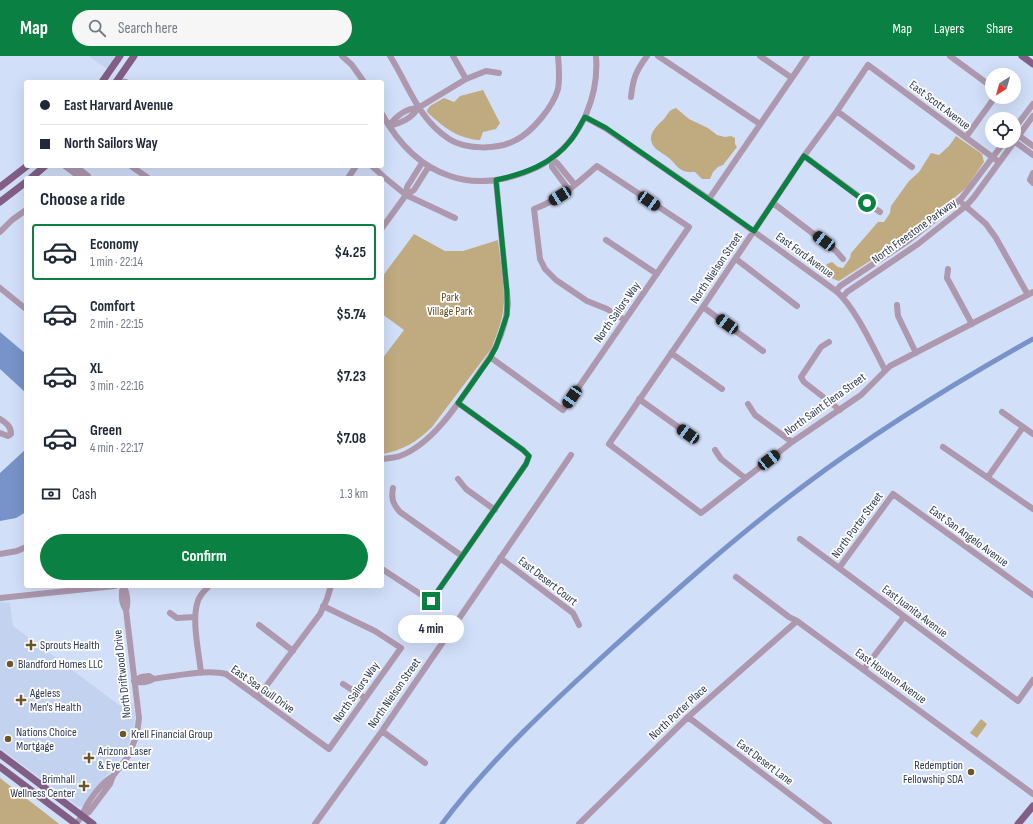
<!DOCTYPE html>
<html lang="en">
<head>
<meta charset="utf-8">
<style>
  body { margin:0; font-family:"Sofia Sans Condensed",sans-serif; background:#f6f6f7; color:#1f2937; height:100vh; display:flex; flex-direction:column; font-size:15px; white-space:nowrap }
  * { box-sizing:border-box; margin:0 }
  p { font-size:13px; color:#747a83 }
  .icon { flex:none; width:22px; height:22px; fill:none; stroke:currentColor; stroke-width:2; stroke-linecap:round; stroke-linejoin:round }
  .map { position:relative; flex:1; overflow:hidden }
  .panel { position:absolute; left:24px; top:120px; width:360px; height:412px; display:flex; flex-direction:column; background:#fff; border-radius:4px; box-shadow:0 4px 16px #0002 }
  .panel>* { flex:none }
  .guide { position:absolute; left:24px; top:24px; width:360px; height:88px; border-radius:4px; box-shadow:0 4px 16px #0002; display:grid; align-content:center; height:88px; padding:0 16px; background:#fff }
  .needle { width:26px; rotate:217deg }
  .controls { position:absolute; left:985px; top:12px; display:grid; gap:8px }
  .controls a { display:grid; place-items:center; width:36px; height:36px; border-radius:50%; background:#fff; box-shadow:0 4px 16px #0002; font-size:20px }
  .end { position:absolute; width:18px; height:18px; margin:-9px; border:5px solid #0b8043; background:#fff; box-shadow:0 0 0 2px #fff }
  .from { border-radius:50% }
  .bubble { position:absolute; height:28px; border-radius:14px; background:#fff; box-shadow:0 4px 16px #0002; font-size:13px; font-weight:700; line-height:28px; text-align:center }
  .car { position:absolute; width:12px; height:24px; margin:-12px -6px; border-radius:5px; box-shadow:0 0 3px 1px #0007; background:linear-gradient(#222 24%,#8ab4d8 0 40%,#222 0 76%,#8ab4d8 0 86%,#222 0) }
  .guide b { display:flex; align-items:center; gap:14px; height:38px; font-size:15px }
  .guide b+b { border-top:1px solid #e0e1e3 }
  .guide i { width:10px; height:10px; background:#1f2937 }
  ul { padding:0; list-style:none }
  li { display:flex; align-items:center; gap:12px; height:56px; margin:0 8px 6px; padding:0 8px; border:2px solid transparent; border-radius:4px }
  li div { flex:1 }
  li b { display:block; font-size:15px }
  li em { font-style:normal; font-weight:700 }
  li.current { border-color:#0b8043 }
  li>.icon { width:36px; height:36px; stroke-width:1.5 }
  h2 { padding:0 16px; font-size:18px; line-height:48px }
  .pay { display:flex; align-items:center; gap:10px; height:44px; padding:0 16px; font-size:15px }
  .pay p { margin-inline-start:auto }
  .cta { display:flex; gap:8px; margin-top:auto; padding:8px 16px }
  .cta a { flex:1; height:46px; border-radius:24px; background:#0b8043; color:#fff; font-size:16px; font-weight:700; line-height:46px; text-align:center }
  header { display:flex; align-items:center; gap:24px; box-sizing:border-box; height:56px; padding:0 20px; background:#0b8043; color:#fff }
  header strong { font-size:19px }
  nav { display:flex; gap:22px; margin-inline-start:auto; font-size:14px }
  .search { width:280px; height:36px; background:#f6f6f7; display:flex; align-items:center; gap:10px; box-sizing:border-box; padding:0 14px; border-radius:22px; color:#747a83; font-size:15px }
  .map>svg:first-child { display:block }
</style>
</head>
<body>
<header>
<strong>Map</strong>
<div class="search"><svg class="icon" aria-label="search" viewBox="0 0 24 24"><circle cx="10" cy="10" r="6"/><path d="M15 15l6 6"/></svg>Search here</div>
<nav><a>Map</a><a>Layers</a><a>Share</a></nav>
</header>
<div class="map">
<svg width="1033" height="768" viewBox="0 0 1033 768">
  <rect width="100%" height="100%" fill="#d2dff9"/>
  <path fill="#c3d2ef" d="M89,0h26l-8,13z
    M0,546l10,1 3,23 27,20 79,59 14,-2 2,13 -1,10 -6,21 -45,59 -4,1 -4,-3 -75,-56z"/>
  <path fill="#c0ab81" d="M483,34l17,33 -4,6 -13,3 -3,8c-22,-1 -37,-13 -53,-28v-2l3,-4 14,-8 10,4 6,-6z
    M676,52l13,11 19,9 9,7 8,2 6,-1 4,2v6l2,3 -14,18 -5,2 -5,5 -3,7h-8l-7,-7c-16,1 -16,-5 -26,-14 -4,-3 -9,-6 -13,-9 -11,-11 -2,-21 7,-29 5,-5 5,-10 13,-12z
    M956,80l26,18 2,8 -18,26 -56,47 -71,46 -16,-6 4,-11 5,-2 6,5 5,1 7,-10 1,-5 27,-31h6l6,-9 1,-7 18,-25 10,-9 12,-19 8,2 10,-9z
    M414,178l31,17h18l35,-11c2,19 6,39 6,59 0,17 -6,34 -13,50l-59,78c-14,14 -30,24 -50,27v-95l22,-29 -22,-16v-37z
    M981,663l6,5 -10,14 -7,-5z
    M0,722l58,45 1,1h-59z"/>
  <path fill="#7893c9" d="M0,276l26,22v39l-26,-24z
    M26,393v63l-10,6 -16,3v-48z"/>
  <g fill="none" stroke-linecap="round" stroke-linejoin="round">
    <path stroke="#7893c9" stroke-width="5" d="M442,768c47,-63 110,-121 169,-175 62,-56 124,-112 191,-162 73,-55 151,-103 231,-148"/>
    <path stroke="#ad98ae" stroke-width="6" d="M342,0l10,9 12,17
      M390,0c19,30 28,63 59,83 17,11 49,11 67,1 16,-8 37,-33 42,-51 2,-10 1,-22 0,-33
      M453,0l13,23
      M658,0l102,68
      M760,0l32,22
      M950,0l42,31
      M117,25l9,1
      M631,41c2,-19 5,-26 16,-41
      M837,55l75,56
      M382,58c16,29 37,52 68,62 19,7 38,6 57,2 15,-4 33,-10 45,-20 31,-23 47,-64 44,-102
      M585,61l20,11 104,71 127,92c19,16 37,56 49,79
      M389,70c11,-2 23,-8 29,-18l48,-29 20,-8 13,2
      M389,70c6,-9 17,-18 29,-18
      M1014,73l19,-25
      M1014,76l19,14
      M966,81l29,-40
      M1014,85l19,14
      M804,100l76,56
      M552,103v8l17,23
      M552,103l5,4 18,22
      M999,106l-131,-97 -31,46 -33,45 -101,151 -94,137 92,69 91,-71 69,-47 29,-29 143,-74
      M65,110l16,12
      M75,110l13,10 1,2
      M131,110l17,12
      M372,110l12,11 22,18 49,23
      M1033,117l-3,7 3,3
      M348,122l8,-12
      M406,139l1,-8 15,-24
      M709,143l98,-143
      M773,147l63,48 7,8
      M963,148l23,20 10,14 32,57
      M382,172l24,-33 8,-5 15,-24
      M0,176l12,-12 14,-10
      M606,184l51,34
      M736,203l61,47
      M948,213l-1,9 25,46
      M0,232l26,21
      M836,235l4,-5 68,-45 53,-42 44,-58
      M843,241l4,-5 71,-48 48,-38 8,-9 59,-81
      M897,249l1,11 18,37
      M703,251l60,44
      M829,286l-8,5 -20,30 3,5 36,28
      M671,297l51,36
      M490,301l73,53 126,-183 -92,-61c-19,17 -38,34 -63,43l6,50 5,10 11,11 31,21 20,8 18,11
      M639,343l49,35
      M748,348l7,11 37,27
      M1002,356l31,22
      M0,363c6,4 11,7 11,15l-3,2 -8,-3
      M943,391l90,62
      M715,394l6,9 24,19
      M382,403c6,-1 13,-1 18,-3 38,-14 67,-67 90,-99 10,-16 16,-34 18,-53l-12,-124
      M988,421l35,-50
      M458,423l8,10 29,21
      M393,432c-2,11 0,16 7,24l62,44
      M800,483l218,162 15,-21
      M0,498l17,-3 9,-4
      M500,502l73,55 6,12
      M839,512l54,-74 140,101
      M382,513l49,32 95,-137 3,-8 -6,-6 -65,-47
      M736,521l53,40 8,4 236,173
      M123,530c-2,9 -2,17 3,24
      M0,542l115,-12
      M170,557l7,5 18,-1
      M259,569l34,26
      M864,613l40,-52
      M201,617c-2,-20 -9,-50 -4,-69 1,-7 7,-13 12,-18
      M134,625c7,2 13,2 19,-2 20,-3 54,-10 73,-5l103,75 72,-101 -26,-17 -52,-25
      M134,625l7,-4 8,-1 4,3
      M343,628l22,14
      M258,641l62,-83 7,-15 4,-13
      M688,661l141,107
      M382,675l43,32
      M82,760c4,-13 19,-33 31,-40
      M76,768l6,-8 7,-4 21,-28 3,-8 16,-21 8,-21 2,-16 -13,-108c3,-8 1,-16 -2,-24
      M315,768l67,-93 189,-276
      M579,768l109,-107 109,-96"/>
    <path stroke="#825e85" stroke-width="7" d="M1022,0l11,8
      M102,26l18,-26
      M116,26l18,-26
      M31,122l14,-12
      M0,131l27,-21
      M0,146l26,-20
      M0,698l93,70
      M0,711l76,57
      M1018,768l15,-18"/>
  </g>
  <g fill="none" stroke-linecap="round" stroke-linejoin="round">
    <path stroke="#0b8043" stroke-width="5" d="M431,545l95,-137 3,-8 -6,-6 -65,-47 32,-45 6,-11 11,-32v-23l-11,-112c28,-6 56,-16 74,-39 6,-7 10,-16 15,-24l21,11 148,103 50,-75 63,47"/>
  </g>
  <g fill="#6d5626" stroke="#fff" stroke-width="1.5">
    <path d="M29 583h4v4h4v4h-4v4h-4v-4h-4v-4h4z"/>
    <circle cx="10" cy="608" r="4"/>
    <path d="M19 638h4v4h4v4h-4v4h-4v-4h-4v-4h4z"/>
    <circle cx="123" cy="678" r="4"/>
    <circle cx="8" cy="683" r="4"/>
    <path d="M87 696h4v4h4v4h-4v4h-4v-4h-4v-4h4z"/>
    <circle cx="971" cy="716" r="4"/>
    <path d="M82 724h4v4h4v4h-4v4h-4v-4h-4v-4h4z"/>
  </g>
  <g text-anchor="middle" stroke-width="3.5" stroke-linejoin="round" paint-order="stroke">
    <g font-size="12" fill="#2c3852" stroke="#fff">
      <text transform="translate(940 49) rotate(37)" y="4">East Scott Avenue</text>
      <text transform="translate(914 175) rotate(-36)" y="4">North Freestone Parkway</text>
      <text transform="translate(805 199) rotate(36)" y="4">East Ford Avenue</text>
      <text transform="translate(716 212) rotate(-56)" y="4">North Nielson Street</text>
      <text transform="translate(617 256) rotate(-55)" y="4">North Sailors Way</text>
      <text transform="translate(825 348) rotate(-36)" y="4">North Saint Elena Street</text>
      <text transform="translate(857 469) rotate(-54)" y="4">North Porter Street</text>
      <text transform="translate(969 480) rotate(36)" y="4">East San Angelo Avenue</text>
      <text transform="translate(548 525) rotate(38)" y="4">East Desert Court</text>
      <text transform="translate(915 555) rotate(37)" y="4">East Juanita Avenue</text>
      <text transform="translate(122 618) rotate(-96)" y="4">North Driftwood Drive</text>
      <text transform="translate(891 620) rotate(36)" y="4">East Houston Avenue</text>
      <text transform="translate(263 633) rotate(35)" y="4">East Sea Gull Drive</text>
      <text transform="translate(356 636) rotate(-55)" y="4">North Sailors Way</text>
      <text transform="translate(394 637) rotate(-55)" y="4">North Nielson Street</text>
      <text transform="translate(678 656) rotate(-43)" y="4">North Porter Place</text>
      <text transform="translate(765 706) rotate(37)" y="4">East Desert Lane</text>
    </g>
    <g font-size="12" fill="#654f20" stroke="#fff">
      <text x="450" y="245">Park<tspan x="450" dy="14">Village Park</tspan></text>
    </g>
    <g font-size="12" fill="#2c3852" stroke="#fff" text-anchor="start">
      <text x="40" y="593">Sprouts Health</text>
      <text x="18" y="612">Blandford Homes LLC</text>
      <text x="30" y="641">Ageless<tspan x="30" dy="14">Men's Health</tspan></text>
      <text x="16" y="680">Nations Choice<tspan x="16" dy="14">Mortgage</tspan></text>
      <text x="131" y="682">Krell Financial Group</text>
      <text x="98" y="699">Arizona Laser<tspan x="98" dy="14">&amp; Eye Center</tspan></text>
      <text x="963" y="713" text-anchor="end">Redemption<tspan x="963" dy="14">Fellowship SDA</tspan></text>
      <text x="75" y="727" text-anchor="end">Brimhall<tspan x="75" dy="14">Wellness Center</tspan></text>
    </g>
  </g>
</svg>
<div class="controls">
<a><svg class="needle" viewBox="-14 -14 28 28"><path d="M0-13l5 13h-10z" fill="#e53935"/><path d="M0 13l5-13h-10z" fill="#747a83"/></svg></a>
<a><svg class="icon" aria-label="locate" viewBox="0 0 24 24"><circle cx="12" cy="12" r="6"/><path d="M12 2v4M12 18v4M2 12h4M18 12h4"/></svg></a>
</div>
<i class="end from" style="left:867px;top:147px"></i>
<i class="end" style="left:431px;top:545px"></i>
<div class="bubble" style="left:398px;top:559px;width:66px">4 min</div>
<i class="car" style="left:560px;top:140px;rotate:238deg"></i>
<i class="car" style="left:649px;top:145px;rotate:124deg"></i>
<i class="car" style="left:824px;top:185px;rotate:307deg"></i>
<i class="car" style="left:727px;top:268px;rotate:306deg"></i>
<i class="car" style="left:572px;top:341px;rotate:215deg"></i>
<i class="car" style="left:688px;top:378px;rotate:305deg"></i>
<i class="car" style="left:769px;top:404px;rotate:52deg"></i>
<div class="guide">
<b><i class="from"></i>East Harvard Avenue</b>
<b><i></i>North Sailors Way</b>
</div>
<section class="panel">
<h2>Choose a ride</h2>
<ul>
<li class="current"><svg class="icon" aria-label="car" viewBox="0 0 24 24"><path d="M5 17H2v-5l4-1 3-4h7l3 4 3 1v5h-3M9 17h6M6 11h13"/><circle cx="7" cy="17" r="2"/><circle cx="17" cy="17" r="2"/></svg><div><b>Economy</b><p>1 min · 22:14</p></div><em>$4.25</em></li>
<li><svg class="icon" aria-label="car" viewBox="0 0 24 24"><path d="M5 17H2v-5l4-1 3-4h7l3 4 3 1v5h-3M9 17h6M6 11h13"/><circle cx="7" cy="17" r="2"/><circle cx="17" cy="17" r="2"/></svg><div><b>Comfort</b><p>2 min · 22:15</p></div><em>$5.74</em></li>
<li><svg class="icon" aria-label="car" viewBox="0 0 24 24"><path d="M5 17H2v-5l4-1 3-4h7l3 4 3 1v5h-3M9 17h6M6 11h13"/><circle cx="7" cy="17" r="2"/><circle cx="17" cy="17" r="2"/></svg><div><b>XL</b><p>3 min · 22:16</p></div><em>$7.23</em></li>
<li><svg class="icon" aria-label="car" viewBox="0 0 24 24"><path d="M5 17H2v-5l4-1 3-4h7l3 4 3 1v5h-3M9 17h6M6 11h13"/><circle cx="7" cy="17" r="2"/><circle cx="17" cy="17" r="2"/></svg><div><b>Green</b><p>4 min · 22:17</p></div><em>$7.08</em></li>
</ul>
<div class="pay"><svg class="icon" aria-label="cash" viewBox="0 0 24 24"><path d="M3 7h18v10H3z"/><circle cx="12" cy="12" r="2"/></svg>Cash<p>1.3 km</p></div>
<div class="cta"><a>Confirm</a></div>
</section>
</div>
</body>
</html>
